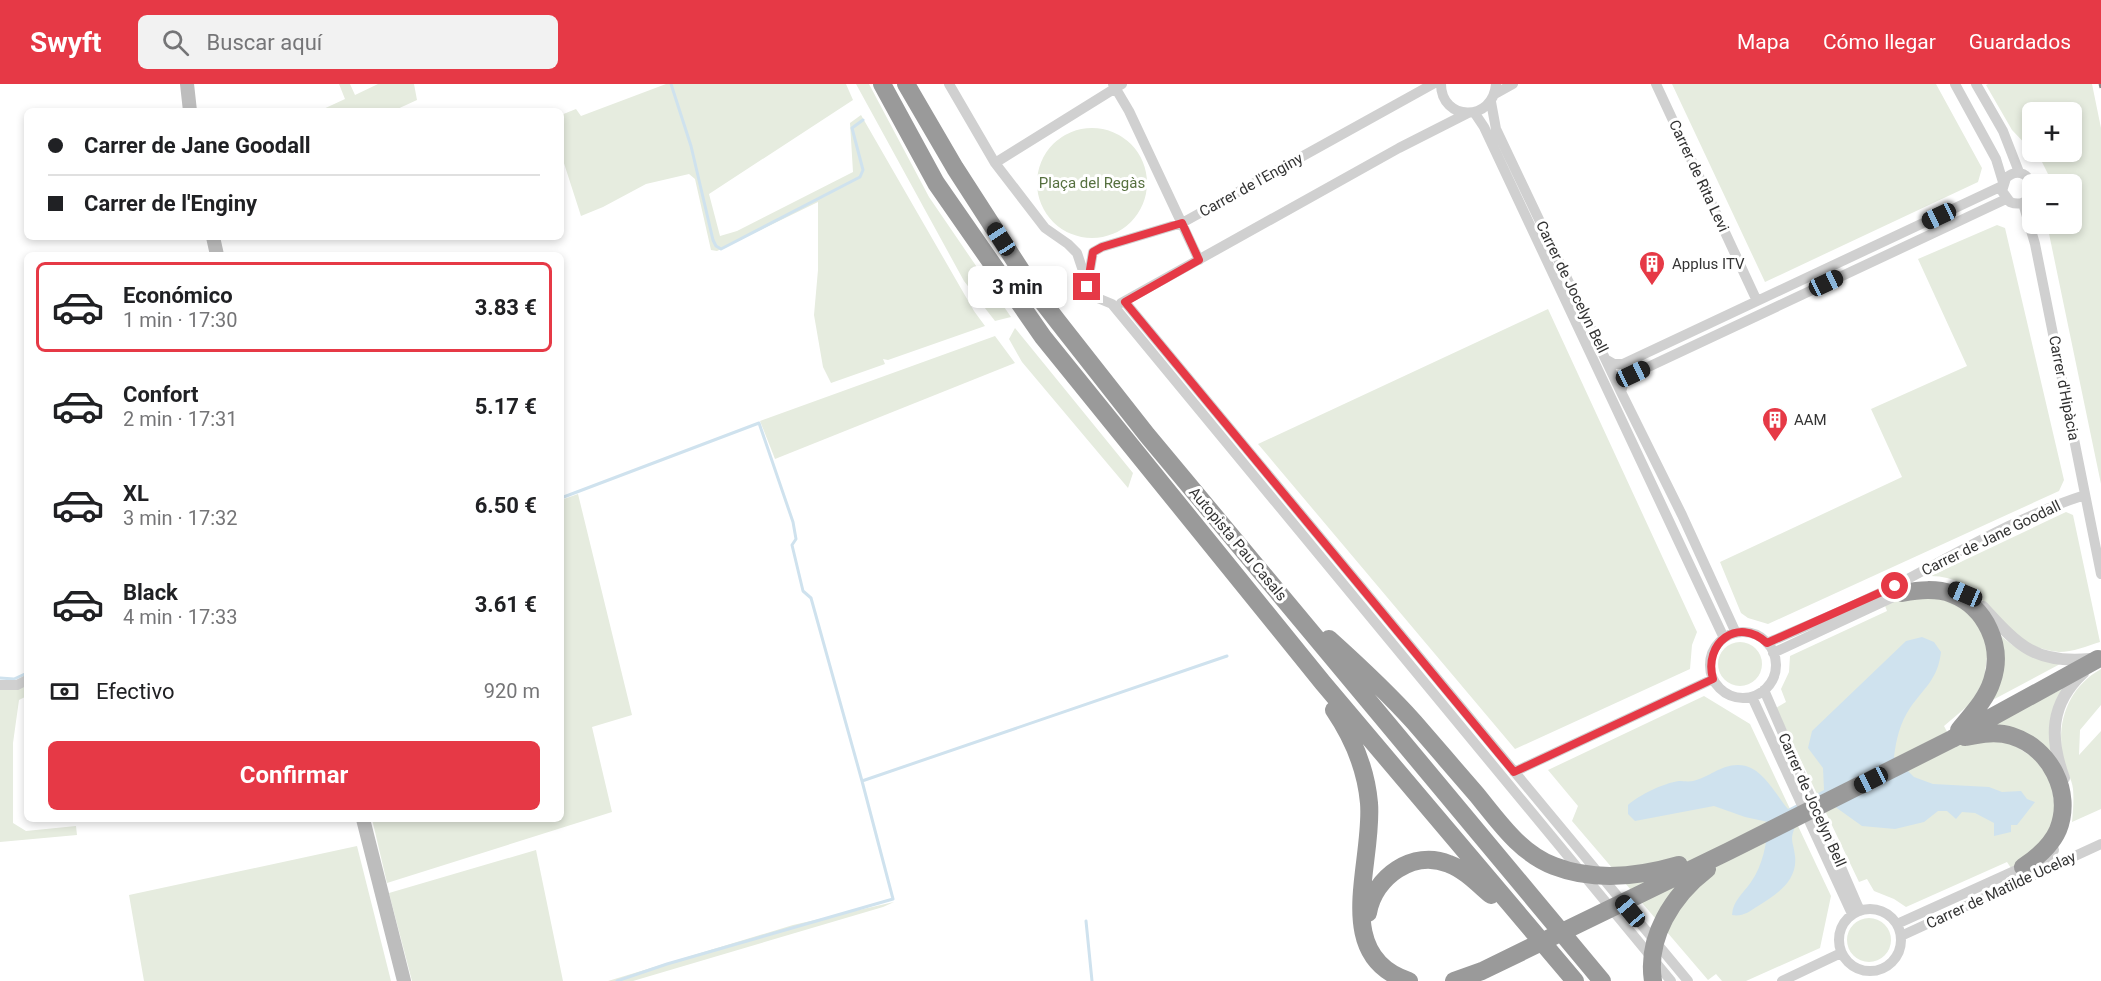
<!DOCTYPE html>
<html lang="es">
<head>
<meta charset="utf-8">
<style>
  body { margin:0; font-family:Roboto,sans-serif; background:#f2f2f2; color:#202124; height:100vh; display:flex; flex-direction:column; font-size:22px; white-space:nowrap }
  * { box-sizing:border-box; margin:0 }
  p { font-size:20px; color:#757577 }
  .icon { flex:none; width:33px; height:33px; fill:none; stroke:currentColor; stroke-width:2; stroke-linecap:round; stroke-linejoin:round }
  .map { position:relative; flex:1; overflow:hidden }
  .side { position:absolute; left:24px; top:168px; width:540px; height:570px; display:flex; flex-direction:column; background:#fff; border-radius:9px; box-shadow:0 3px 9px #0003 }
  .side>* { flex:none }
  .top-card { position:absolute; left:24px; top:24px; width:540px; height:132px; border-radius:9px; box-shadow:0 3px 9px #0003; display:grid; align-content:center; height:132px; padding:0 24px; background:#fff }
  .buttons { position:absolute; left:2022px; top:18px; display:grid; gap:12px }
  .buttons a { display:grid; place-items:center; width:60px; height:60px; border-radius:9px; background:#fff; box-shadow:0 3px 9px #0003; font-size:30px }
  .end { position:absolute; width:27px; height:27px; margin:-14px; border:8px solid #e63946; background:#fff; box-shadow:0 0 0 3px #fff }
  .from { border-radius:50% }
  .bubble { position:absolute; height:42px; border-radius:9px; background:#fff; box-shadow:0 3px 9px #0003; font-size:20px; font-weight:700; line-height:42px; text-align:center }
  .car { position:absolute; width:18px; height:36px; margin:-18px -9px; border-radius:8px; box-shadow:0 0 4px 2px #0007; background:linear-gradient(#222 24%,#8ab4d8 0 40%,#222 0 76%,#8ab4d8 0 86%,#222 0) }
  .top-card b { display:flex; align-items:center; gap:21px; height:57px; font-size:22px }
  .top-card b+b { border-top:2px solid #e0e0e0 }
  .top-card i { width:15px; height:15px; background:#202124 }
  ul { padding:10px 0 0; list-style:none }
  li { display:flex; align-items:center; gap:18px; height:90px; margin:0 12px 9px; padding:0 12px; border:3px solid transparent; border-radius:9px }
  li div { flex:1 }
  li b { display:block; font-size:22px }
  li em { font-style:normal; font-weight:700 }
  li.current { border-color:#e63946 }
  li>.icon { width:54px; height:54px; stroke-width:1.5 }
  .pay { display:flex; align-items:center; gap:15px; height:66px; padding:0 24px; font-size:22px }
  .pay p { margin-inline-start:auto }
  .cta { display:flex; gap:12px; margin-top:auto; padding:12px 24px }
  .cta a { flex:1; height:69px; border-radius:9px; background:#e63946; color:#fff; font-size:24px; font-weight:700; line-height:69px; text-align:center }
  header { display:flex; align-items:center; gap:36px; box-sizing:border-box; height:84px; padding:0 30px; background:#e63946; color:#fff }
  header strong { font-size:28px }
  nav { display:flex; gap:33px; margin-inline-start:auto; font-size:21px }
  .search { width:420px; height:54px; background:#f2f2f2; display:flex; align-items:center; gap:15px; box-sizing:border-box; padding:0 21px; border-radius:9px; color:#757577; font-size:22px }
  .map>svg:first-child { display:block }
</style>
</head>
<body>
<header>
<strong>Swyft</strong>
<div class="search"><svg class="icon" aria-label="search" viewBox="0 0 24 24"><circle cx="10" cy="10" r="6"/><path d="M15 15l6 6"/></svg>Buscar aquí</div>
<nav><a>Mapa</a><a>Cómo llegar</a><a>Guardados</a></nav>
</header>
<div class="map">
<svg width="2101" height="897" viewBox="0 0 2101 897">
  <rect width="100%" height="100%" fill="#fff"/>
  <path fill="#e6ecdf" d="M339,0h11l5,11 23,-11h36l3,16 -24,11h-74l26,-12z
    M666,0h180l7,16 -144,94 11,42 17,-5 116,-59 -3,-49 11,-8 113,196 11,15 -97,34 -5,-1 2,5 -54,19 -8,-16 -9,-52 4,-45v-68l-101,49 -6,-1 -16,-71 -6,-5 -43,10 -43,23 -22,9 -20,-62v-39l15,-6 5,7z
    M856,0h13l60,113 82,120 -16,4 -31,-40z
    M1672,0h264l46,84 -4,14 -213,100z
    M1988,0h104l9,44v356l-54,-260h25v-40h-19l-11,-22 -9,-10h39v-40h-40v39l-20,-21 -26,-45z
    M1037 99a55 55 0 1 1 110 0a55 55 0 1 1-110 0Z
    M1997,141l8,3 59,252 -5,11 -291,133 -20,-6 -7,-5 -21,-51 182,-85 -31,-68 96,-43 -49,-107z
    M1548,225l149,323 -5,13 -2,24 -175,80 -257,-305z
    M1015,244l118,145 -5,15 -106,-126 -13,-23z
    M995,252l20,27 -240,96 -15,-38z
    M578,410l54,221 -40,12 20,85 -225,71 -15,-64h189v-319z
    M2066,428l7,3 27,127c-13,4 -27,10 -41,10 -12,-1 -30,-6 -40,-14 -31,-24 -41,-61 -88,-62z
    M1898,513l52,1 29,23 9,29 -4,30 -13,23 -27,23 11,21 6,-4 43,-4 30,19 17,23 5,35 -15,31 -30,21 -4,-6 -101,45 -12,-8 -20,-8 -7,-12 -8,3 -83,-174 10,-6 -5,-13 8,-17 1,-16 97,-45 -3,-8z
    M1999,550c20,19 36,23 63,29l-75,40z
    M1718 580a22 22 0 1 1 44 0a22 22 0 1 1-44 0Z
    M2101,585v36l-21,25 -1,25 22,-24v78l-29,13c1,-11 2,-22 1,-33 -1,-10 -7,-18 -9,-27 -9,-37 3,-74 37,-93z
    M27,602v10l-8,4 -6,43v80l13,8 50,-5 1,9 -77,7v-152z
    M2064,604l-9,70 -67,-31z
    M1704,612l46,28 81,172 -11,52 -74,33h-24l-6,-7 -8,6 -136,-159 6,-15 -30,-36z
    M357,762l34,135h-247l-15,-86z
    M536,766l27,131h-151l-23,-88z
    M894,818l-11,5 -250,74h-25l185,-56z
    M1847 856a22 22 0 1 1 44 0a22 22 0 1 1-44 0Z"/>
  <path fill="#cfe2ee" d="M1922,553l12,5 7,10c-3,27 -17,36 -31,56 -10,15 -14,32 -16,49l20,20 19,7 56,3 13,5 19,-1 6,8 8,3 -18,23h-6v7l-17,4v-13l-19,-10 -13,-1 -6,7 -9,-8h-9l-14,11 -29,7 -33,-3 -28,-20 -38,18c-7,18 -3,15 -1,32 3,25 -19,39 -37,50 -9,6 -16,11 -26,9 1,-15 11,-21 19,-33 12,-17 16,-39 17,-60l-23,-5 -31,-11 -79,15 -7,-7v-9c11,-10 36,-22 51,-24 4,0 9,1 14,0 18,-4 31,-20 53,-15 18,5 31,30 42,43l36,-19 -1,-22 -15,-20 4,-17 94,-90z"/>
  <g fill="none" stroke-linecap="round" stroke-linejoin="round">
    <path stroke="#cfe2ee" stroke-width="3" d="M671,0l20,62 22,94 3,6 5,3 139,-72 3,-7 -11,-42 11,-8
      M561,414l198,-75 34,99 3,17 -4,6 11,46 8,7 51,183 365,-125
      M0,594l14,1 13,-6
      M1086,837l6,60
      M617,897l50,-17 226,-65 -31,-118"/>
    <path stroke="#d0d0d0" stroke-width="10" d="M949,0l46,79 50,65 23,16 9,9 9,27
      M1113,0l16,27 70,149
      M1441,0c0,37 52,39 55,0
      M1656,0l101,217
      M1955,0l41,75 7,23
      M1976,0l27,47 16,41
      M1495,10l18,-10
      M1491,18l5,27 125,263 61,123 54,118
      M1474,28l10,15 240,511
      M995,79l127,-79
      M2032,101c-5,-13 -16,-16 -26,-7l-4,13 8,11c10,4 19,0 22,-10
      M2023,119l12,41 66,330
      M1087,203l13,12 12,5 559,677
      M1087,203l6,-35 9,-5 80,-24 251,-139
      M1125,218l563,679
      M1121,219l278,-155 69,-35
      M1607,276l7,4h9l379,-178
      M1621,308l2,-7 6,-9 377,-177
      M1710 581a33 33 0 1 1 66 0a33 33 0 1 1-66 0Z
      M1767,559c44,-19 89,-37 131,-59 61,-32 121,-68 187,-89
      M1773,569l129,-60
      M0,601h17l10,-5
      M1764,606l96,221
      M1752,613l100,217
      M1514,688l199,-93
      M1839 856a31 31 0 1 1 62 0a31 31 0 1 1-62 0Z
      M1897,840l126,-57
      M1901,852l200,-92
      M1782,897l59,-28"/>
    <path stroke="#d0d0d0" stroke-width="12" d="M1983,523c35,38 51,57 107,52
      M2064,694c-15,-41 -14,-74 19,-105
      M2032,790l21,-24"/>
    <path stroke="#bdbdbd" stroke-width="14" d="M187,0l3,27
      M213,153l4,18
      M363,735l41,162"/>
    <path stroke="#9a9a9a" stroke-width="18" d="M882,0l54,99 107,154 280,346 252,298
      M906,0l49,84 80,124 24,31 88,112 455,546
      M1902,509c17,-3 34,-5 50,1 34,13 52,53 40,87 -6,19 -21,34 -33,49
      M1329,555c30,27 59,54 85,83 21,24 42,49 63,73 22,27 43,58 77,71 41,16 84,11 125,-1
      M1334,626c19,28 32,59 35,93 5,60 -39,153 40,178
      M1965,653c16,-3 31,-6 47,-1 38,12 61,56 46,94 -7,16 -20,27 -35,37
      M1368,829c6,-36 45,-64 81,-49 16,6 29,20 42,31
      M1454,897l28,-10 247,-120 223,-112 146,-80
      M1653,897c-7,-44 20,-86 54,-112"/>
    <path stroke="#888" stroke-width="3" stroke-dasharray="6 4.5" stroke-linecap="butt" d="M2100,0l1,4"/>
  </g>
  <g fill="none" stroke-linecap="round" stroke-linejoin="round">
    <path stroke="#e63946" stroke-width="8" d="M1087,203l6,-35 9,-5 80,-24 17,37 -74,42 389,470 199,-93c-10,-36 25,-63 54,-36l128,-57"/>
  </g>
  <defs>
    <symbol id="building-pin" viewBox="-11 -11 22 30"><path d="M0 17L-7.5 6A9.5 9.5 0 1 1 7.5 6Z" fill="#e63946" stroke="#fff"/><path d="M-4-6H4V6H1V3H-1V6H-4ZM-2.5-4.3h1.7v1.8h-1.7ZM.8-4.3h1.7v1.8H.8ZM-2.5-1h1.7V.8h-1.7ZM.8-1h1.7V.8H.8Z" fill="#fff"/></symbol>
  </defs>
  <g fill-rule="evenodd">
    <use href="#building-pin" x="1637" y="165" width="30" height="40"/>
    <use href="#building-pin" x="1760" y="321" width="30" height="40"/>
  </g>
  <g text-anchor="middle" stroke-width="6" stroke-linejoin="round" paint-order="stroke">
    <g font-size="15" fill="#333" stroke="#fff">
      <text transform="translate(1699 92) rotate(65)" y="5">Carrer de Rita Levi</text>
      <text transform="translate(1251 101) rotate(-29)" y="5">Carrer de l'Enginy</text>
      <text transform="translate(1572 203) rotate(64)" y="5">Carrer de Jocelyn Bell</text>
      <text transform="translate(2064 304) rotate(79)" y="5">Carrer d'Hipàcia</text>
      <text transform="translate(1991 454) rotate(-26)" y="5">Carrer de Jane Goodall</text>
      <text transform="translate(1238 460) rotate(50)" y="5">Autopista Pau Casals</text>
      <text transform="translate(1812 716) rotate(66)" y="5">Carrer de Jocelyn Bell</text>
      <text transform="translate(2001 806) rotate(-25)" y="5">Carrer de Matilde Ucelay</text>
    </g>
    <g font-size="15" fill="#56703f" stroke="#fff">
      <text x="1092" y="104">Plaça del Regàs</text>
    </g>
    <g font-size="15" fill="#333" stroke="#fff" text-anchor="start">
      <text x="1672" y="185">Applus ITV</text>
      <text x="1794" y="341">AAM</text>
    </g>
  </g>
</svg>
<div class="buttons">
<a>+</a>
<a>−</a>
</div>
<i class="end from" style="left:1895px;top:502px"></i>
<i class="end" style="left:1087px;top:203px"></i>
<div class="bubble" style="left:968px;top:182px;width:99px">3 min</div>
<i class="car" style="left:1939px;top:132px;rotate:245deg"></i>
<i class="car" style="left:1001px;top:155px;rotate:327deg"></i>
<i class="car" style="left:1826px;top:199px;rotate:65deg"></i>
<i class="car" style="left:1633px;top:290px;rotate:65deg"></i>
<i class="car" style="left:1965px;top:510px;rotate:293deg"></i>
<i class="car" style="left:1871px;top:696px;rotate:243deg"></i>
<i class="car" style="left:1630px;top:827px;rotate:320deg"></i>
<div class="top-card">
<b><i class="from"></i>Carrer de Jane Goodall</b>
<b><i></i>Carrer de l'Enginy</b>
</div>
<section class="side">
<ul>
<li class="current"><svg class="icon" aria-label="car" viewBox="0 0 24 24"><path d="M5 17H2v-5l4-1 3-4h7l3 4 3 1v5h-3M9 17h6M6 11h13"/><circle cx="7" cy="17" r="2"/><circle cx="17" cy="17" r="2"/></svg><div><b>Económico</b><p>1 min · 17:30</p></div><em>3.83 €</em></li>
<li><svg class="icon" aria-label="car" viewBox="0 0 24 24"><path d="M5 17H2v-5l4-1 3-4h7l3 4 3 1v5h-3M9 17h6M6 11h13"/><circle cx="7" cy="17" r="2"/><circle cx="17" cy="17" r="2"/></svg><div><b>Confort</b><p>2 min · 17:31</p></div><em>5.17 €</em></li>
<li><svg class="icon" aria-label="car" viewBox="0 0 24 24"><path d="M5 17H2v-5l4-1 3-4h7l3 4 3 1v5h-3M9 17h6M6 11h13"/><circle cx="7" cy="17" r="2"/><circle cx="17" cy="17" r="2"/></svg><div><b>XL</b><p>3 min · 17:32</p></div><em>6.50 €</em></li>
<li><svg class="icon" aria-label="car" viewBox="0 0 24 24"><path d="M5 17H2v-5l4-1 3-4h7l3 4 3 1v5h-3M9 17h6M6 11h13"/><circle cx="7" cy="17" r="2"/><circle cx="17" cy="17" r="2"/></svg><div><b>Black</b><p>4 min · 17:33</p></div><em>3.61 €</em></li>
</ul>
<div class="pay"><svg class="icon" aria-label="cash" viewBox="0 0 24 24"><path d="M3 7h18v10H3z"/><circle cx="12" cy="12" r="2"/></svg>Efectivo<p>920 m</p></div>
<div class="cta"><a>Confirmar</a></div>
</section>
</div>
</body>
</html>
